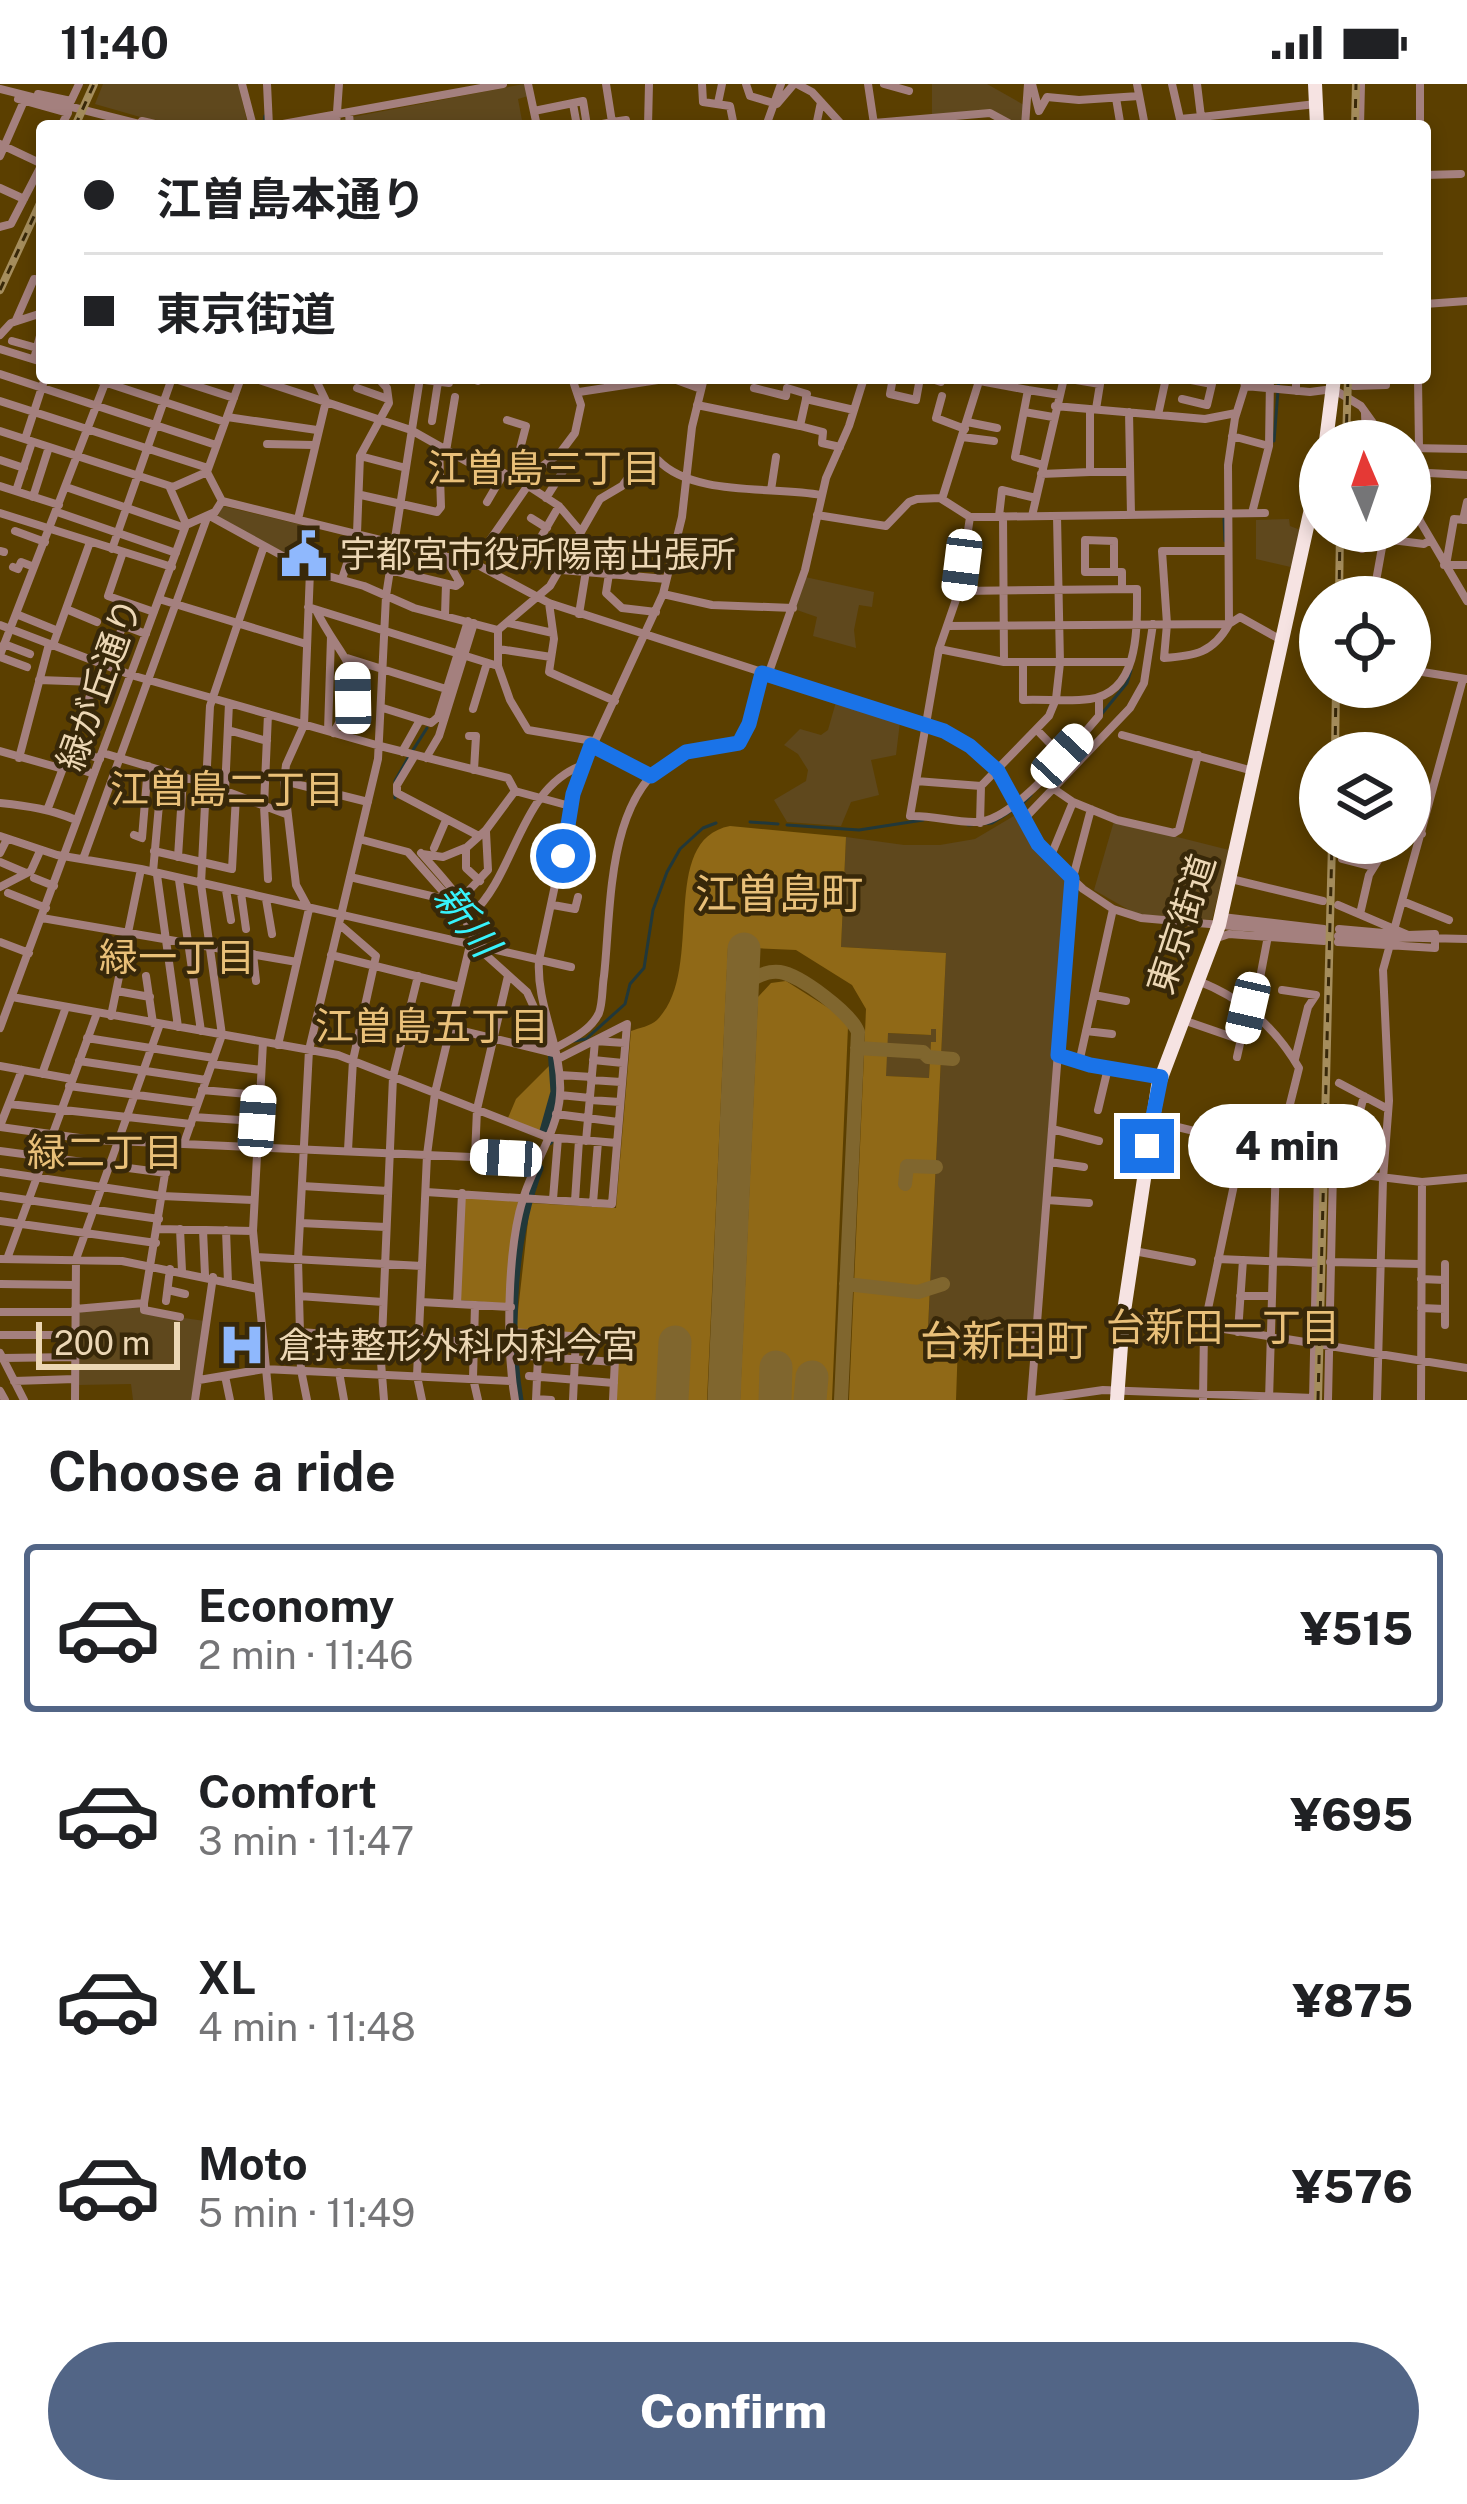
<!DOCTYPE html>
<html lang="en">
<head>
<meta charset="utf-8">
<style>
  body { margin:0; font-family:"Public Sans","Noto Sans JP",sans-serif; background:#f2f2f2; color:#202124; height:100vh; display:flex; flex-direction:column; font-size:45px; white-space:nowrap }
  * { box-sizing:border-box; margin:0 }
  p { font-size:39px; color:#757577 }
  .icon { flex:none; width:66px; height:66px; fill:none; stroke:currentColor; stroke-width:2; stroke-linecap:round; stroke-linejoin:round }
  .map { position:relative; height:1316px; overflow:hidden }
  .details { display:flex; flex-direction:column; background:#fff; flex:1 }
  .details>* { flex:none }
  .guide { position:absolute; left:36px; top:36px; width:1395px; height:264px; border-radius:12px; box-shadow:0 6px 18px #0003; display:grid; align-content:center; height:264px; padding:0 48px; background:#fff }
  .needle { width:78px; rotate:358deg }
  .tools { position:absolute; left:1299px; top:336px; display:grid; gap:24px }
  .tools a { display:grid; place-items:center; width:132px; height:132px; border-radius:50%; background:#fff; box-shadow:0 6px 18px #0003; font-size:60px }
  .scale { position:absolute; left:36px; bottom:30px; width:144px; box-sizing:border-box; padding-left:12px; border:6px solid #ecd7b5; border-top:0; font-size:33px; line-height:42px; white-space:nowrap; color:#ecd7b5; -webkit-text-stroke:9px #382809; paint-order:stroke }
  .end { position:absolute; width:54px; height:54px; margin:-27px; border:15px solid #1a73e8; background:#fff; box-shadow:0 0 0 6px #fff }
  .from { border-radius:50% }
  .bubble { position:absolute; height:84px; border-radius:42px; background:#fff; box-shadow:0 6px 18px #0003; font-size:39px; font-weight:800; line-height:84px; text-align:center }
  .car { position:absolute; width:36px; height:72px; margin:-36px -18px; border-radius:15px; box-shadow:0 0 9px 3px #0007; background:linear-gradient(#fff 24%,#345 0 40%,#fff 0 76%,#345 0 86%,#fff 0) }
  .guide b { display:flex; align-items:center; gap:42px; height:114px; font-size:45px }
  .guide b+b { border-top:3px solid #e0e0e0 }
  .guide i { width:30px; height:30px; background:#202124 }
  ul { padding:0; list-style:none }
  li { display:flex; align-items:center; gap:36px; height:168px; margin:0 24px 18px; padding:0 24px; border:6px solid transparent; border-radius:12px }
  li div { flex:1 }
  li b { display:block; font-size:45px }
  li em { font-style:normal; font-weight:800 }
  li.selected { border-color:#526586 }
  li>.icon { width:108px; height:108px; stroke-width:1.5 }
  h2 { padding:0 48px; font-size:54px; line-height:144px }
  .action { display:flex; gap:24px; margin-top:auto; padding:24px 48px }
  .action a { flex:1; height:138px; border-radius:72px; background:#526586; color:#fff; font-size:48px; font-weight:800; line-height:138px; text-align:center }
  .status { display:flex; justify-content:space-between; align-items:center; height:84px; padding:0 60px; background:#fff; direction:ltr }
  .status svg { height:33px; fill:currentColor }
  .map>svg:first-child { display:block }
</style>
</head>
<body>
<div class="status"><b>11:40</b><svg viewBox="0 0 49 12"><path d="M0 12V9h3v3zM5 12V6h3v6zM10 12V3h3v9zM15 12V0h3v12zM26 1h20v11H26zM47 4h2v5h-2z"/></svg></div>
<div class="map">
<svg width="1467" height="1316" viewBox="0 0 1467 1316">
  <rect width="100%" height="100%" fill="#5b3f00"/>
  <path fill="#5f481d" d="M103,0h135l10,41 -87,-2 -66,-19z
    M524,0l4,12 -10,3 5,27h-184l3,-7z
    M932,0h55l37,21 -1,21 -31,-14 -60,2z
    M222,422l80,19 -8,35 -77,-41z
    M1289,435l1,7 13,5 -8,37 -39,-9v-39z
    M805,493l69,15 -2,15 -13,-2 -5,25 2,18 -43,-12 4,-19 -23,-8z
    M836,618l64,20 -4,33 -25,5 8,35 -28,7 -10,24 -54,-4 -13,-22 32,-19 2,-11 -10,-16 -14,-9 16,-16 21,6 7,-5z
    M1019,729l18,36 32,35 -34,450 -107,-5 18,-376 -105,-6 5,-110 58,8h36l35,-6z
    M1114,737l115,29 -17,70 -76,-6 -42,-24z
    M931,944h5v15h-5l-2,35 -44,-2 2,-43 43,2z
    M139,1222l3,6 63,9 -14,79h-58l-2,-16 -54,1v-74z"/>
  <path fill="#906917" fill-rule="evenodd" d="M730,742l116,11 -5,110 105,6 -18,375 14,2v11l16,1 -2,58h-107l17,-391 -14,-24 -56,-35 -68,-3 -21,453h-91l3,-63 -103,-8 14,-126 86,5 15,-177c8,-3 20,-5 26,-11 50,-49 -1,-180 73,-194zM931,945h5v13h-5l-2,36 -43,-2 2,-43 43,2z
    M786,897l52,33 10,13 -16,373h-92l18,-403 13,-14z
    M555,976l2,35 -13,38 -36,-15 8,-19z
    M469,1112l46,3 3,3 -10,102 -48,-4 5,-101z"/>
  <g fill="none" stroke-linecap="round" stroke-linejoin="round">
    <path stroke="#21383a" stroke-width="3" d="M264,42l1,-10
      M1274,357l5,-63
      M1224,435l1,22
      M1100,632l27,-33 4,-13
      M413,666l14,-22
      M395,714v-17l13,-23
      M1023,719l8,-8
      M750,738l28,2
      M787,741l72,5 64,-10
      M968,741l24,-2 24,-15
      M574,957l12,-2 39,-35 5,-20 14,-16 9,-58 14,-38 13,-23 23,-21 13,-5"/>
    <path stroke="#21383a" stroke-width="9" d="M549,1057l-5,-10 11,-39 -3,-44
      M519,1316c-12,-70 -6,-166 20,-232"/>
    <path stroke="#80662e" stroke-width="14" d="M743,902c10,-8 23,-16 37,-14 20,3 71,41 78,60l-17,368
      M857,964l66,4 5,5 25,2
      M905,1100l2,-18 29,1
      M846,1200l72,8 25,-8"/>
    <path stroke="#80662e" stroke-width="33" d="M672,1316l3,-58
      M724,1316l20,-451
      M775,1316l1,-33
      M810,1316l2,-23"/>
    <path stroke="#a4807e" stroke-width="8" d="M242,0l11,42
      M267,0l2,42
      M528,0l9,42
      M702,0l1,18 27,4 4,20
      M746,0l4,12 27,8 17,-20
      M797,0l15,8 31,34
      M868,0l6,40
      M884,0l25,7
      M1032,0l7,27 8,-14 32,3 60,-4
      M1137,0l8,42
      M1172,0l8,35 21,-2
      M1197,0l4,33 115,-13
      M1420,0v42
      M0,5l147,37
      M38,10l33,7 8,-17
      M18,15l50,14 -7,13
      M718,19l4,-19
      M573,20l4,22
      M534,27l49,-10 4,25
      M349,29l1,13
      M142,37l21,5
      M612,38l14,-2v6
      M874,39l116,-10 24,13
      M272,42l231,-42
      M336,42l3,-42
      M593,42l19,-4 -6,-38
      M648,42l1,-42
      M766,42l15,-42
      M816,42l5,-24
      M1025,42l3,-42
      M1116,42l4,-4 -4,-24
      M1360,42l1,-42
      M0,60l42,20
      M0,72l24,-55
      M1425,91l36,-1
      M0,104l24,11
      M0,143l11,-3 31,-60
      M1425,220l42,-3
      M16,236l18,-41 8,1
      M0,251l11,-12 31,-10
      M12,257l25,7
      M0,265l42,13
      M34,275l7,-27
      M0,290l216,71
      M92,294l133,44
      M172,294l62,20
      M253,294l158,52 62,35 40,11 46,30 22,26
      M409,294l40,5 1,-5
      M671,294l30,11
      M893,294l-3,16 26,6 4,-22
      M929,294l12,4 2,-4
      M1064,294l36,6
      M1243,294l2,8 65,6 23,-3 28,17 25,35
      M1418,294l1,70
      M478,297l1,-3
      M980,297l48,9
      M1245,302l-10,32 -7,47 1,159 11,-7 43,24
      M1354,302l32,-1v-7
      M357,304l31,11
      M754,304l32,8 1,-8 20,6 -1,4
      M1296,307v-13
      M579,308l92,-14
      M942,312l-6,22 29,11
      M1182,315l25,6 5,-21 -26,-5
      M0,317l208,67
      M697,321l103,21 6,-27 48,11
      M1055,322l150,13 31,-6
      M1090,325v63h40
      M1096,325l5,-31
      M1024,328l29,5
      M1129,328l2,103
      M1365,329l1,28
      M1158,331l8,-37
      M227,333l90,13
      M507,336l19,6 -13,50
      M432,337l6,-39
      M967,338l30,6
      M800,342l23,6 -1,11 18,4
      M0,347l173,56 34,-15
      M1232,352l37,10 1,-68
      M962,353l32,4
      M25,355l20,-61
      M267,360l46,1
      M1410,364l57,1
      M446,367l9,-54
      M360,372l46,12
      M0,376l24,8
      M1043,381l-28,-8 13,-67 32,5
      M1410,388l57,3
      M1041,390l49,-2
      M0,402l59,19
      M66,403l119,41
      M170,404l16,36
      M1410,405l10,32 47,80
      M771,406l5,-33
      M16,407l16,-49
      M361,411l76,17 4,-5 -2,-61
      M33,413l16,-50
      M546,414l19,-30
      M942,415l38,-121
      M222,417l252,62 75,40 395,128 26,14 28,26 52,87 33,31 30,20 28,9 181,16
      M222,417l-15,-29 34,-94
      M487,418l17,-29
      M57,428l119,41
      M0,429l172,54
      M1252,429l17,-67
      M817,431l69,11 23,-24 8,-3 23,-1 30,19 295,-4
      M999,432l3,-26 34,8
      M1003,432l1,146h126
      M1032,432l32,-138
      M970,433l-11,74 -20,58 -29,167c23,-1 45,7 67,6 38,-1 97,-78 122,-106v-19
      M531,434l16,10
      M298,435l28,-118 -11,-23
      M1463,436l4,-18
      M15,447l30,11
      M1361,448l1,17
      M1360,452l64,8 6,-4
      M518,457l15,10
      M539,457l29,17
      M112,465l60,-171
      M0,467l4,1
      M1227,467h-65l5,73 -3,34c31,-2 49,-5 65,-34
      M123,468l-15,44 46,16
      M527,477l32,-55
      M474,479l66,-95 20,-15 15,-20 6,-28 -9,-27
      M1444,481h23
      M1446,481l8,-46 13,1
      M13,483l5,2 3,-7 13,5
      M390,486l66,16 4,-3 -16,-28
      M562,486l104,9
      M576,487l12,-27
      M1114,488v-31l-29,-1v32h37v17
      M609,490l-3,19 16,15 34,4
      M342,495l15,-46 3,-77 29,-53 -2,-15 -9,-10
      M1376,497l9,-50
      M959,507l178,-2c0,39 3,103 -47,110 -21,3 -45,0 -67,1v-38
      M663,510l49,11 81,3
      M159,515l147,45
      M549,519l5,36 -5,33 66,29
      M308,523l190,59
      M66,525l31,13
      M316,526c26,54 58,59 17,123
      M16,530l42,17
      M579,530l7,-43
      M445,531l1,-31
      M109,536l37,14
      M508,539l45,10
      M0,541l131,50 249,71 128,32 7,13 55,15
      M947,542l282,-2
      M498,546l52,-44 50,-87 22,-13 19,-26h17c35,37 116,26 163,35
      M4,560l26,10
      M53,561l37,-103
      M499,565l52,8
      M939,565l65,13
      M0,571l107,-277
      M0,573l27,10
      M347,574l99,31
      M108,582l15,-41
      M1410,586l56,9
      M768,591l37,-105 21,-92 23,-52 15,-48
      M39,596l56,2
      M383,624l48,15 7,-6 30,-96
      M473,625l14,-46
      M228,646l39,11
      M1037,646l25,26
      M328,647l3,-94
      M1122,651l131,36
      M469,652h7l-2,34
      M591,661l60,31
      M71,664l29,11
      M0,667l63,18
      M402,668l18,-32
      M103,669l104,31 79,30
      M415,671l-18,30v8l82,43
      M19,674l30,-114
      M426,674l13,-22 35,-113
      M65,680l29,10
      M284,697l84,21
      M916,697l65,5 68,-70 7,-17 4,-36 -3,-147
      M1054,705l19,13
      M225,707l4,-88
      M0,719c28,3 50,6 76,17
      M48,724l54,-144
      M1025,734l105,-110 14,-25 9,-59
      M980,739l1,-37
      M1410,746l12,4
      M134,751l8,3 6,-72
      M0,752l57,19 84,14 430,98
      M359,755l49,13 55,62 14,33 50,45 20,44 2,16
      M1342,759v16l31,8
      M434,764l12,-28
      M154,767l78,18 4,-73
      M0,769l7,-14
      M421,769c23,27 47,49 57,84
      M422,770l21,3 22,-9
      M178,773l5,-79
      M1050,774l23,-56 44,18 57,13 5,-3 19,-75
      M83,775l125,-344 102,56 54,15 50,22 84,22v36l12,34 18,30 65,11
      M0,778l26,11
      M153,788l9,-101
      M157,791l21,152
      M350,793l98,23
      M34,794l20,8
      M268,795l-4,-73 4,-92
      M1231,795l92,22
      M179,796l22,151
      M480,797l-14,-13v-20l20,-18 29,-39
      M0,803l31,-16 9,-20
      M226,806l5,30
      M8,809l38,15
      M241,809l5,36
      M266,815l6,35
      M461,815l27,-29 -2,-38
      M1402,817l47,19
      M553,821l22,4 3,-12
      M1338,821l70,30 27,-1v14l-97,-6
      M1360,830l9,-39 20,-32
      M471,831c46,-42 48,-127 112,-150
      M42,834l255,44
      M339,840l37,32 -23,104 -5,90
      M1339,845l56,5
      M1338,852l129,3
      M1214,855l15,-5 95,7v-12l-102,-12
      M0,858l29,11
      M253,870l3,27
      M331,871l129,32
      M146,892l7,47
      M1260,894l8,-42
      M1198,897c45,17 77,46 101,87l-23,92 -7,240
      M1282,906l34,5 -8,12 -13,52
      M117,907l33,6
      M1094,911l32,6
      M12,913l326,58 209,82 70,6
      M111,932l30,-147
      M1183,936l58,20
      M0,944l186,-503 29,-13 7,-11
      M450,944l104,25
      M1086,947l26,3
      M87,954l127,20
      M263,958l-10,189 16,169
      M278,961l31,-136 -13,-24 -12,-104 2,-16 18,-40 6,-154
      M557,963c15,-8 34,-17 42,-34 4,-11 3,-26 5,-37 8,-71 1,-190 80,-224 17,-7 37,-6 55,-9l10,-19 13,-51
      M1058,971l33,10 70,12
      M1237,973l11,-49
      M593,976l30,3
      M79,977l127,19
      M1079,979l34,-154
      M212,980l49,6
      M0,982l72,13
      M42,990l24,-67
      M560,991l32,2
      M591,996l30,2
      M1339,999l49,26
      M69,1002l129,17
      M202,1006l57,5
      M560,1011l30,3
      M590,1016l30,2
      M9,1020l182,20
      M1098,1026l10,-42
      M556,1030l62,8
      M193,1033l64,4
      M1153,1037l111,27 41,20 117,14 45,-4
      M0,1042l22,-56
      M1356,1042l8,-30
      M0,1043l94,13 443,20
      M1052,1045l47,12
      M586,1057l9,-100 30,2
      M184,1059l38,-108 -21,-151 9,-178 54,-160
      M0,1067l166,22
      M475,1073l2,-48 31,-133
      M1050,1078l34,5
      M0,1088l162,24 91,4
      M302,1102l86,5
      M426,1108l186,12 15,-180 -69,35
      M0,1112l159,23
      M553,1115l5,-61
      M1047,1116l42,3
      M575,1117l4,-61
      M593,1119l5,-61
      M0,1137l156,22
      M300,1139l86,4
      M158,1145l95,2
      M180,1145l2,42
      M203,1146l2,45
      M226,1146l2,53
      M1134,1167l58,11
      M256,1173l166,9
      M0,1175l122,2 136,28
      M7,1175l90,-246
      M1218,1175l99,4
      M1330,1178l90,2
      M1421,1195l24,1v-16
      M1445,1196v45
      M0,1200l75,1
      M168,1206l17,4
      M299,1212l84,6
      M1240,1212h32
      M166,1217l4,-32
      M421,1218l90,5
      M144,1219v7l36,7
      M457,1220l5,-111
      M475,1221l-2,73 5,22
      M1421,1224l24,1
      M75,1225l69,-6 26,-160
      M0,1228h75
      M1125,1234l49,3 293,47
      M300,1248l81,6
      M510,1248l106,7 -3,61
      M1238,1248l5,-72
      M0,1251h75
      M419,1255l55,3
      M0,1269l24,47
      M527,1272l88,6
      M3,1274l72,-1
      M339,1288l5,28
      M225,1292l5,24
      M529,1292l85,7
      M199,1296l65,-11 248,12
      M14,1297l61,-2
      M0,1307l5,9
      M536,1315l15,1
      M75,1316l1,-141 84,-235
      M195,1316l18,-123
      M307,1316l-6,-30 -3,-111 11,-209 69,-291 8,-163 34,-218
      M384,1316l-3,-38 12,-285 25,-101
      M422,1316l-5,-24 10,-221 8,-62 35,-148
      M515,1316c-9,-53 -8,-150 8,-201 10,-34 35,-69 37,-104 3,-48 -24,-88 -21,-135l39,-182 85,-184 19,-77 10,-90 12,-49
      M536,1316l3,-65
      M573,1316l3,-63
      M1031,1316l40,-515 20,-76
      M1034,1316l69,-10 210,8
      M1203,1316l1,-72 39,-186
      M1313,1316l5,-230
      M1328,1316l5,-229
      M1377,1316l6,-221 6,-78 -6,-131 80,-291
      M1421,1316l1,-218"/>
    <path stroke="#f6e3e2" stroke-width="14" d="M1315,0l2,42
      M1326,357l8,-63
      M1117,1316l6,-82 35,-232 61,-161 101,-457"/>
    <defs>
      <path id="rail" d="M75,42l19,-42
        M1355,42l1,-42
        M0,206l42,-91
        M1346,357l2,-63
        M1339,513l1,-66
        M1335,669l1,-66
        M1318,1316l14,-557"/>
    </defs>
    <use href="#rail" stroke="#a58d5c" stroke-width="8"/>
    <use href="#rail" stroke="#382809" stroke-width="3" stroke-dasharray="9" stroke-linecap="butt"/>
  </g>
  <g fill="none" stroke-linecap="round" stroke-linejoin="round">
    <path stroke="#1a73e8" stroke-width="15" d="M563,772l10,-62 18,-49 60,31 35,-24 53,-9 10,-19 13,-51 182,58 26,15 28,25 40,73 34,34 -14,177 32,10 71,12 -14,69"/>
  </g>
  <defs>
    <symbol id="civic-bare" viewBox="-9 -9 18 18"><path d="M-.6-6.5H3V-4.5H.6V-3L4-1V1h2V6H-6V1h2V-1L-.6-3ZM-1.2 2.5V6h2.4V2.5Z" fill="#8fb8fd" stroke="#382809" stroke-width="2.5" paint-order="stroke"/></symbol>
    <symbol id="hospital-bare" viewBox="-9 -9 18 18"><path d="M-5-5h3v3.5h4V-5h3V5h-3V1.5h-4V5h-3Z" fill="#8fb8fd" stroke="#382809" stroke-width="2.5" paint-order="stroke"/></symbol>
  </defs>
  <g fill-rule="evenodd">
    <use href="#civic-bare" x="271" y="437" width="66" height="66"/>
    <use href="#hospital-bare" x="209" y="1228" width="66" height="66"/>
  </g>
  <g text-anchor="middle" stroke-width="9" stroke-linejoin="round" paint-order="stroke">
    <g font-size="36" fill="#ecd7b5" stroke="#382809" text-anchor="start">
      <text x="340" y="483">宇都宮市役所陽南出張所</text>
      <text x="278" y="1274">倉持整形外科内科今宮</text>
    </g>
    <g font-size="36" fill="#ecd7b5" stroke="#382809">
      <text transform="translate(99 600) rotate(-70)" y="13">緑が丘通り</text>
      <text transform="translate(1181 840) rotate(-72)" y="13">東京街道</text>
    </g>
    <g font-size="39" fill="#e9c079" stroke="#382809">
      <text x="544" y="398">江曽島三丁目</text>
      <text x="227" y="719">江曽島二丁目</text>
      <text x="177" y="887">緑一丁目</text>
      <text x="432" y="956">江曽島五丁目</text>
      <text x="105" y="1082">緑二丁目</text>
      <text x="1223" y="1257">台新田一丁目</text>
    </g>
    <g font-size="39" font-style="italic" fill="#37f3fc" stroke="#382809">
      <text transform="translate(467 836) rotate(53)" y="14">新川</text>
    </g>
    <g font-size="42" fill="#e9c079" stroke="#382809">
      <text x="779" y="825">江曽島町</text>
      <text x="1004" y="1272">台新田町</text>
    </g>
  </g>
</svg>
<div class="tools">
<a><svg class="needle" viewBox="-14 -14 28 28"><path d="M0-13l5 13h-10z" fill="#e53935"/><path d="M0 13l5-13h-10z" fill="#757577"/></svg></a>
<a><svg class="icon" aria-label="locate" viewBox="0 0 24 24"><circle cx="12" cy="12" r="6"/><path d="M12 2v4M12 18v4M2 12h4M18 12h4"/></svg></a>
<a><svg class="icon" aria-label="layers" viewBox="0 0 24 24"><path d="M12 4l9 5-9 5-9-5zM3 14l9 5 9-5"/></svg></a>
</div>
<div class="scale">200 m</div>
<i class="end from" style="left:563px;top:772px"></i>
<i class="end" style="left:1147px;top:1062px"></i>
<div class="bubble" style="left:1188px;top:1020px;width:198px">4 min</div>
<i class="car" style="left:962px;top:481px;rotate:187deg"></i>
<i class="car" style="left:353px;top:614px;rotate:359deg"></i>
<i class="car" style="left:1062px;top:672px;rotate:43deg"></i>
<i class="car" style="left:1248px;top:924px;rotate:193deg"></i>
<i class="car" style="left:257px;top:1037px;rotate:4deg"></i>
<i class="car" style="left:506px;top:1074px;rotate:273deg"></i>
<div class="guide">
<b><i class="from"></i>江曽島本通り</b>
<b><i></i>東京街道</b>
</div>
</div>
<section class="details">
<h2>Choose a ride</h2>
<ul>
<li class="selected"><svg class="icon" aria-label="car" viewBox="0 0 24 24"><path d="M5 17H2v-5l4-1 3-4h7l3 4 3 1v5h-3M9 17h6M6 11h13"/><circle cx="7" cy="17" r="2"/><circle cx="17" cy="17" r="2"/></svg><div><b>Economy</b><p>2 min · 11:46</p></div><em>¥515</em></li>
<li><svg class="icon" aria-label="car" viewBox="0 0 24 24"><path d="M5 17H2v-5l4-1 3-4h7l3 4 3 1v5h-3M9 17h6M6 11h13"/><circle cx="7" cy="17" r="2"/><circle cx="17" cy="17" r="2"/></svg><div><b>Comfort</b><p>3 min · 11:47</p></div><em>¥695</em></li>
<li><svg class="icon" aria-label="car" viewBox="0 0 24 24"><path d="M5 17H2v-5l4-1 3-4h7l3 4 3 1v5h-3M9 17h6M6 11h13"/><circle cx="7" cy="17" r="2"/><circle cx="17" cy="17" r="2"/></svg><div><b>XL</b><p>4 min · 11:48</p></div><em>¥875</em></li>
<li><svg class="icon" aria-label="car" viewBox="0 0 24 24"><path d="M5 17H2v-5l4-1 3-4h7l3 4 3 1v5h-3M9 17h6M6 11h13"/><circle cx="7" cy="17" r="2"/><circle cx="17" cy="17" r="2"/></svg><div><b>Moto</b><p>5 min · 11:49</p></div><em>¥576</em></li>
</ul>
<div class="action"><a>Confirm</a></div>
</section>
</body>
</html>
